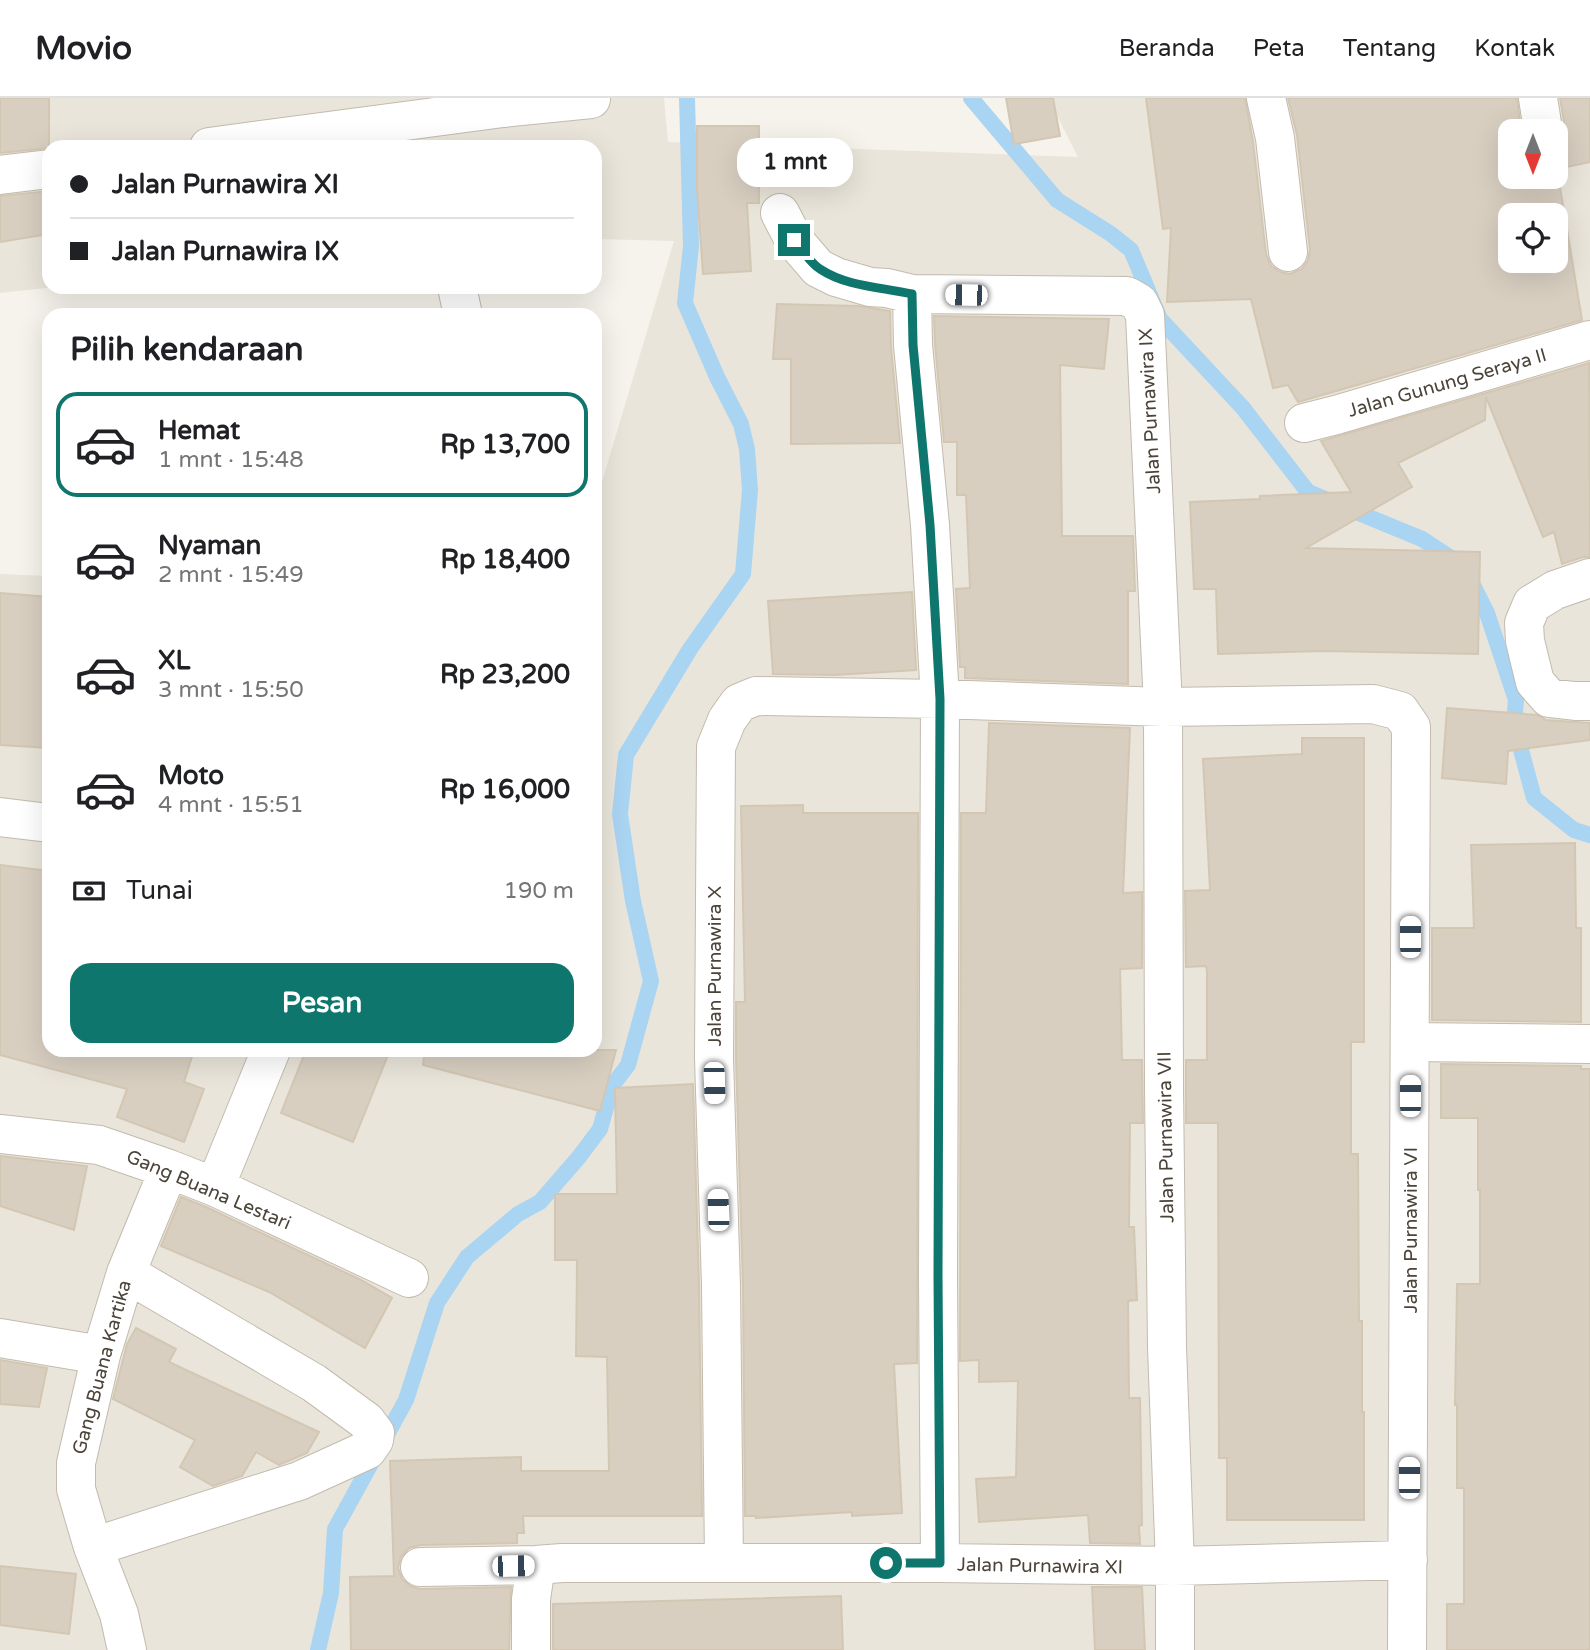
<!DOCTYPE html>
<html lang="id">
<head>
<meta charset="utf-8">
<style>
  body { margin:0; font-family:"Varela Round",sans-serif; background:#f2f2f2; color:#202124; height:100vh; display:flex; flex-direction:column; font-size:26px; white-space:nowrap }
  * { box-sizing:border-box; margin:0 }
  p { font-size:23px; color:#757577 }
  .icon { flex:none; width:38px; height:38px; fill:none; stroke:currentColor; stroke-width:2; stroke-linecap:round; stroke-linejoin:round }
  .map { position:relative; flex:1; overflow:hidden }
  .panel { position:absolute; left:42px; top:210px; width:560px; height:749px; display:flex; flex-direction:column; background:#fff; border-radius:21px; box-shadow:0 7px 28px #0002 }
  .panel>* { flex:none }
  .hud { position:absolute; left:42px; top:42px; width:560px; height:154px; border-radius:21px; box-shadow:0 7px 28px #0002; display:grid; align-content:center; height:154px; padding:0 28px; background:#fff }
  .needle { width:46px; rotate:180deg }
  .tools { position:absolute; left:1498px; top:21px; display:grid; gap:14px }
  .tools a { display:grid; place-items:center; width:70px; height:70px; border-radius:14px; background:#fff; box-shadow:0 7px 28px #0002; font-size:35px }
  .end { position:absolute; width:32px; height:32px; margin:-16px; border:9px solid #0f766e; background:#fff; box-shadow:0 0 0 4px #fff }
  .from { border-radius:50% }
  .bubble { position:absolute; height:49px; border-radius:21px; background:#fff; box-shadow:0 7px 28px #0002; font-size:23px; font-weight:800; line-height:49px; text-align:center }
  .car { position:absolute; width:21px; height:42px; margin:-21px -10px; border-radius:9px; box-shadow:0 0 5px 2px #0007; background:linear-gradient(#fff 24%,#345 0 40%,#fff 0 76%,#345 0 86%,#fff 0) }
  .hud b { display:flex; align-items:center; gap:24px; height:66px; font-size:26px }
  .hud b+b { border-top:2px solid #e0e0e0 }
  .hud i { width:18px; height:18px; background:#202124 }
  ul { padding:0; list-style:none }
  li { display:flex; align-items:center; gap:21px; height:105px; margin:0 14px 10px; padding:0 14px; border:4px solid transparent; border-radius:21px }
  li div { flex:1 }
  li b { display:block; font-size:26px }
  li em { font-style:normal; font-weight:800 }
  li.selected { border-color:#0f766e }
  li>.icon { width:63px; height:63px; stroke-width:1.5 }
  h2 { padding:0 28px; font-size:32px; line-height:84px }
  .pay { display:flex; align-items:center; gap:18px; height:77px; padding:0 28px; font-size:26px }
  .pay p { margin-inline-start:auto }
  .button { display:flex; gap:14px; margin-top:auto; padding:14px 28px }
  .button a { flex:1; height:80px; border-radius:21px; background:#0f766e; color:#fff; font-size:28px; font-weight:800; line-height:80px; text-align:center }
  header { display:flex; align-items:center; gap:42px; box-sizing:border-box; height:98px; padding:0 35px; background:#fff; border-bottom:2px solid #e0e0e0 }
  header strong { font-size:33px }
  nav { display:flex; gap:38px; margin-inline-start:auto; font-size:24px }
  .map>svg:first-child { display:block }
</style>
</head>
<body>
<header>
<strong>Movio</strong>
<nav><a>Beranda</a><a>Peta</a><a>Tentang</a><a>Kontak</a></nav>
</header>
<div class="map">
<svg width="1590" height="1552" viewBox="0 0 1590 1552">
  <rect width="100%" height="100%" fill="#f6f3ec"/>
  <path fill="#eae5da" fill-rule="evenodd" d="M0,0h664l4,44 410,15 -30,-59h542v1552h-1590v-1076l49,2v474h546v-545l79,-264 -79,-2v-92h-546v140h6l-55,6zM1510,33h46v46h-46zM1510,117h46v46h-46z"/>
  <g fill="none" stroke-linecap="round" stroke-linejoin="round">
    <path stroke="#a9d4f2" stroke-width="16" d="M971,0l86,102 54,34 20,16 29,69 83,89 65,84 114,47 35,23
      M1470,481l17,34 29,87 -2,24 20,74 40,32 16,5
      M318,1552l13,-57 4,-64 71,-129 31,-97 30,-46 51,-43 22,-12 39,-45 21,-28 12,-43 16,-21 23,-84 -18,-80 -13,-87 6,-59 64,-106 53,-75 7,-84 -3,-41 -6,-25 -24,-47 -32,-74 6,-57 -4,-148"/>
  </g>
  <path fill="#d8cfc1" stroke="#d3c7b4" stroke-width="2" fill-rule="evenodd" d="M0,0h49v50l-49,5z
    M1006,0h47l7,38 -46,8z
    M1146,0h99l8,44 13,112 5,12 9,6 10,2 12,-5 6,-9 2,-10 -13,-115 -9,-37h229l4,33h-11v46h46v-29l7,-10 2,-11 -5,-29h30v64l-33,7 25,151 -284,82 -10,-17 -15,3 -22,-89 -84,3 4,-74 -8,1zM1510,117h46v46h-46z
    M697,28h62v77h-12l4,68 -48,3 -6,-85z
    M49,93v43l-49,8v-46z
    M777,206l81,2 32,5 1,36 9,96 -109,1v-85h-18z
    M934,218l175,3 -5,50 -44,-4 2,171h71l2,55h-7v93l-163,-6v-11h-5l-4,-78 14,-1 -4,-93h-9v-53h-13l-9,-98z
    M1589,265l1,194h-7l-21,7 -8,-32 -11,5 -57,-140 -1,23 -87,43 14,24 -106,61 174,4 -2,102 -156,-3 -104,3 -2,-65h-22l-4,-87 70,-3v-3l91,-4 -30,-51z
    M912,494l4,78 -82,5 -61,-1 -5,-73z
    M0,495l49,4v151l-49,-3z
    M1447,610l91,7 8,5 44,3v17l-82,11 -2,33 -64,-6z
    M989,625l141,5 -7,165 19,-1v76l-22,1 2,91h20l1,63h-13l-1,104h5l3,73 -9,1 1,97h11l2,127 -3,1 1,18 -50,-1 -2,-28 -109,7 -3,-43 40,-2 2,-96 -39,1v-22l-19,1 1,-548h25z
    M1302,640h62v304h-13v112h7l1,167h3v91h2v108h-137v-62h-8l-1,-335h-32v-63h21v-89l-1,-5 -20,1 -1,-76 25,-1 -7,-131 99,-5z
    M803,707v8h115l-1,550 -23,1 8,149 -50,3v-4l-96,6v-2h-11l-2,-230 -7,-228v-56h9l-4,-196z
    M1575,745l1,85h5v94l-149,-2v-92h42l-3,-83z
    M0,767l49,6v179h145l-10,32 20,7 -20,53 -67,-25 10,-28 -127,-34z
    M306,952h84l-37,92 -72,-29z
    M425,952h191l-16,61 -177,-46z
    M1441,966l140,2v3h9v581h-143v-46h17v-116h-7v-83h-2l2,-121h23v-94h-2v-72h-37z
    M693,986l6,202 3,230h-179l1,17h-7v10l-97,2 -11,3 -8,9 -3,11 4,11 8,7 10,3 91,-2 -2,63h-158l-1,-73 44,-1 -4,-115 131,-4v14h88l-2,-114 -31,-1 1,-96h-22v-66h62l-2,-106z
    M0,1058l87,10 -13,64 -74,-24z
    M181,1099l25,10 155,73 31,18 -27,50 -96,-56 -108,-46z
    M136,1230l40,21 -7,13 150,70 -12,21 -28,12 -23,-13 -14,24 -29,10 -33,-19 15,-27 -82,-41 14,-55z
    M0,1262l47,8 -8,39 -39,-3z
    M0,1468l76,8 -7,60 -69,-9z
    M1092,1489h50l3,63h-50z
    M841,1498l2,54h-290v-46z"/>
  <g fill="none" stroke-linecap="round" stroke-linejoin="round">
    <defs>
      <path id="minor" d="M1266,0l9,40 13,114
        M1538,0l5,32
        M209,49l294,-39 88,-9
        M0,77l49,-6
        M780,115l14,27 24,28 18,9 34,10 17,1 25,6 215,2 12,7 6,12 18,392 1,382 3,258 8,219v84
        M457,189l6,28
        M912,196l1,51 17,180 10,174 -2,576 2,288
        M1304,325l32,-8 254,-75
        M1590,480l-35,12 -23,14 -8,19 1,18 10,41 14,16 26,3h15
        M0,719l49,6
        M1410,944l180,2
        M0,1036l99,11 70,24 46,18 194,91
        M215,1089l56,-137
        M0,1240l101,17
        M93,1449l206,-66 68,-31 7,-10 1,-7 -9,-12 -52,-38 -188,-110
        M724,1465l-3,-277 -7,-228 2,-311 11,-27 12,-17 17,-7 184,3 223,8 210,-3 27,7 11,16 -4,923
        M420,1469l116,-2 26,-2h378l235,3 233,-6
        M127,1552l-8,-36 -26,-67 -17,-58v-26l25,-108 25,-82 43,-104
        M531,1552v-51l5,-34"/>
    </defs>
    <use href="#minor" stroke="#c2bbae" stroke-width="40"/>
    <use href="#minor" stroke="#fff" stroke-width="38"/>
  </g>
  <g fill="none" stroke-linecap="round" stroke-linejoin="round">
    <path stroke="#0f766e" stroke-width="9" d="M794,142c8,9 16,23 26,29 27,18 62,18 92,25l1,51 17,180 10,174 -2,576 2,288h-54"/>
  </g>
  <g text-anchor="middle" stroke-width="6" stroke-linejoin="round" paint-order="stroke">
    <g font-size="19" fill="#4b4439" stroke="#fff">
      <text transform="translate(1447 284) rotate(-16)" y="7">Jalan Gunung Seraya II</text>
      <text transform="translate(1149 313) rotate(-93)" y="7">Jalan Purnawira IX</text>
      <text transform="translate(714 868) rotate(-90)" y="7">Jalan Purnawira X</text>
      <text transform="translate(1165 1039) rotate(-91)" y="7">Jalan Purnawira VII</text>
      <text transform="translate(209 1091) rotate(23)" y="7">Gang Buana Lestari</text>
      <text transform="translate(1410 1132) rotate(-90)" y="7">Jalan Purnawira VI</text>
      <text transform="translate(101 1269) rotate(-75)" y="7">Gang Buana Kartika</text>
      <text transform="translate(1040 1467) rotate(1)" y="7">Jalan Purnawira XI</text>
    </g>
  </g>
</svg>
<div class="tools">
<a><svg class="needle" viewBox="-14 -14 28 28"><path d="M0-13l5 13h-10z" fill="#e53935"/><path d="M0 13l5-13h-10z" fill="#757577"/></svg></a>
<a><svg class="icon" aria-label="locate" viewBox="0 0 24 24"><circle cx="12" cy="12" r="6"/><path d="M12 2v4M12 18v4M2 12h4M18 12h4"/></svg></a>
</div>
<i class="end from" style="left:886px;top:1465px"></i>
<i class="end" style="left:794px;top:142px"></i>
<div class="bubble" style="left:737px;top:40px;width:116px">1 mnt</div>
<i class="car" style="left:966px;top:197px;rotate:271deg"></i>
<i class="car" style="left:1410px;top:839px;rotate:0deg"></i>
<i class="car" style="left:714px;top:985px;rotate:178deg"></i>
<i class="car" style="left:1410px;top:998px;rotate:0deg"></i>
<i class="car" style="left:718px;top:1112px;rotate:358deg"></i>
<i class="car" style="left:1409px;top:1380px;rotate:0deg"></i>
<i class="car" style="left:513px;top:1468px;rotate:89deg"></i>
<div class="hud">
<b><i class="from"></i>Jalan Purnawira XI</b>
<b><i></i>Jalan Purnawira IX</b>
</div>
<section class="panel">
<h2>Pilih kendaraan</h2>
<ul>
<li class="selected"><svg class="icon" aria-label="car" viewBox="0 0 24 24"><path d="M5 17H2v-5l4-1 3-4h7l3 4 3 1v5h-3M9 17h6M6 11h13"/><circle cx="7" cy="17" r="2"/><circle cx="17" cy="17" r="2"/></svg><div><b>Hemat</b><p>1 mnt · 15:48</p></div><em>Rp 13,700</em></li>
<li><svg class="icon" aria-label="car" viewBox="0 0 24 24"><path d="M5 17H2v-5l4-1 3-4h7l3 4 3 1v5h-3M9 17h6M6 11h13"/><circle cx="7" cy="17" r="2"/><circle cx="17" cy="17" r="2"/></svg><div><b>Nyaman</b><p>2 mnt · 15:49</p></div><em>Rp 18,400</em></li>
<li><svg class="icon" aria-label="car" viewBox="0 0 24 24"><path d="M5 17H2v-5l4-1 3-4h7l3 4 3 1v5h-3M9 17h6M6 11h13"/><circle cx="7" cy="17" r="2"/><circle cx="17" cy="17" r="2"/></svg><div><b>XL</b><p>3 mnt · 15:50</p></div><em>Rp 23,200</em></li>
<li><svg class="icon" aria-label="car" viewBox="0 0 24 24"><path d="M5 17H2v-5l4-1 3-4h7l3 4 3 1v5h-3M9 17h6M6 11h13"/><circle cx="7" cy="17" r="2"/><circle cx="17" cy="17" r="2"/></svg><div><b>Moto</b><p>4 mnt · 15:51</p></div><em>Rp 16,000</em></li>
</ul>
<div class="pay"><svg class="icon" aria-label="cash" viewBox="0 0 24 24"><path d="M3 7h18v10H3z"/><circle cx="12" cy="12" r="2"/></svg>Tunai<p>190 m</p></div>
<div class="button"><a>Pesan</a></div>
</section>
</div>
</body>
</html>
